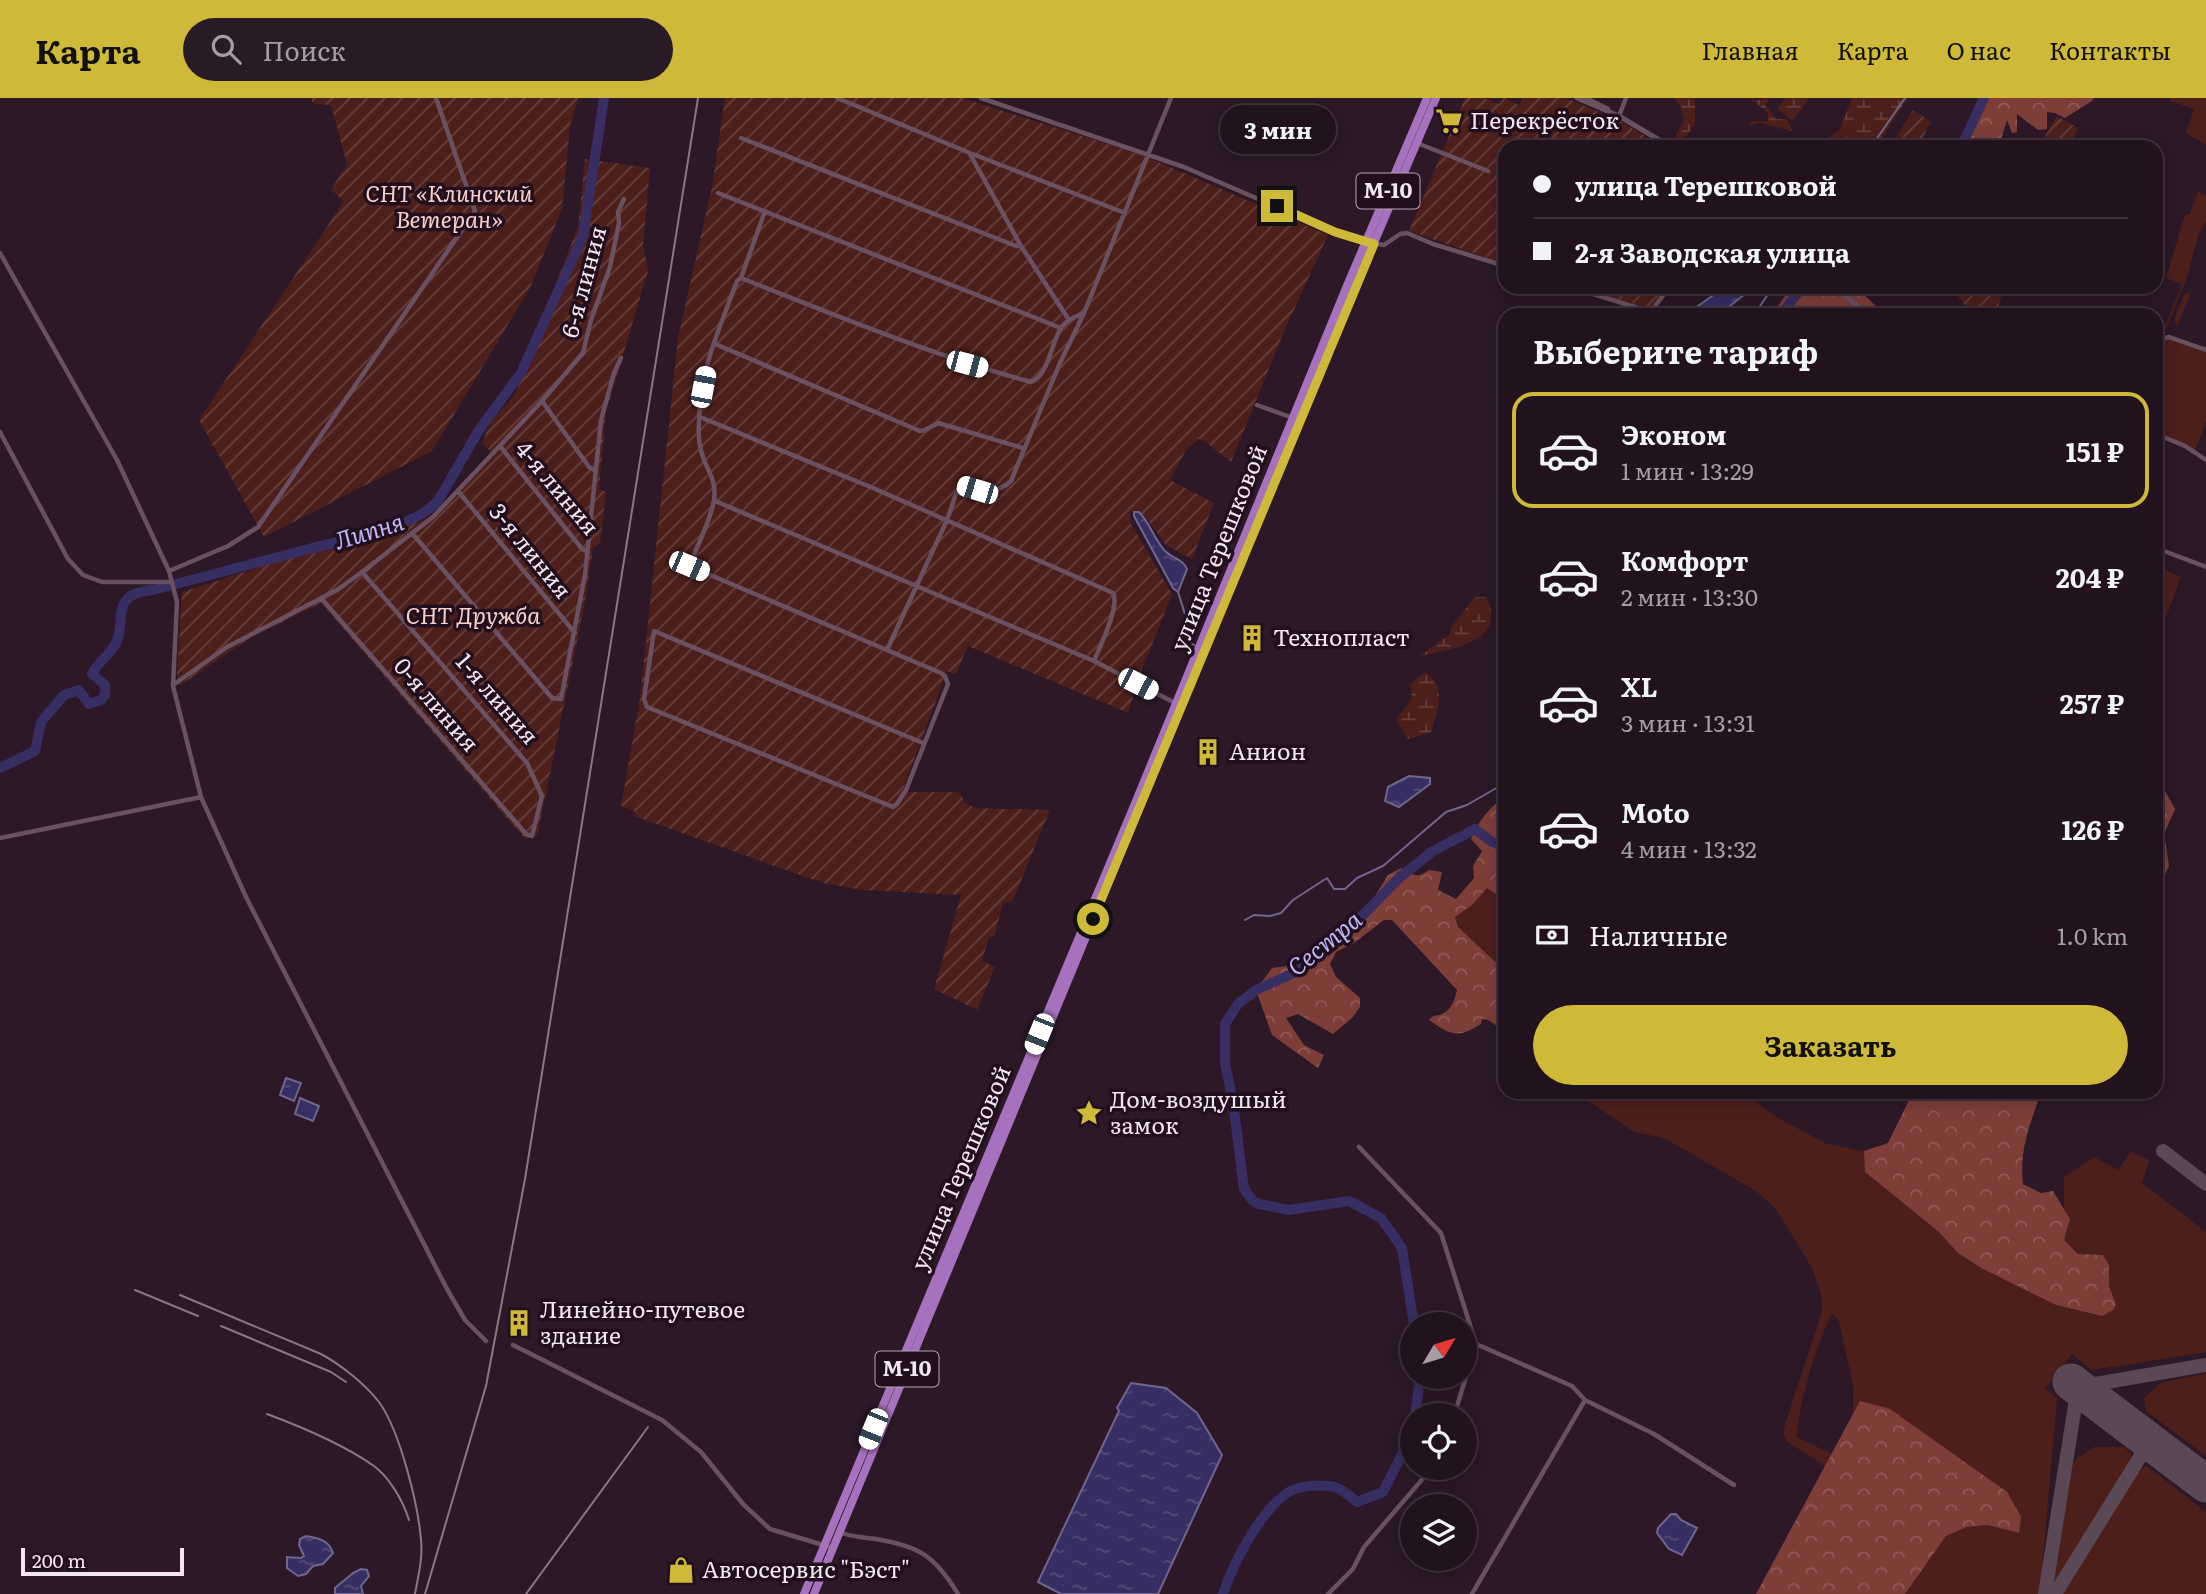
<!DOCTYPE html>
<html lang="ru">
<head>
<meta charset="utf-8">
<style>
  body { margin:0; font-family:Literata,serif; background:#291b26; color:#f1f3f6; height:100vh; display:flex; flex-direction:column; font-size:26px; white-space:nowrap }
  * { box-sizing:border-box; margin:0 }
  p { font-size:23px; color:#a29ea4 }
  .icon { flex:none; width:38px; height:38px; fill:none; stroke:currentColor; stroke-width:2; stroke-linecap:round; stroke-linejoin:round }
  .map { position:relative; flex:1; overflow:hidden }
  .drawer { position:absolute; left:1498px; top:210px; width:665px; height:791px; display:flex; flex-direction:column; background:#21121d; border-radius:21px; box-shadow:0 4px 18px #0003,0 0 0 2px #3e323b }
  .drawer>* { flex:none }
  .hud { position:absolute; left:1498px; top:42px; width:665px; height:154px; border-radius:21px; box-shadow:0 4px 18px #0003,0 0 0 2px #3e323b; display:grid; align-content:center; height:154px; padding:0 35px; background:#21121d }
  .needle { width:46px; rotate:52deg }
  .controls { position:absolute; left:1400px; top:1214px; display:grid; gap:14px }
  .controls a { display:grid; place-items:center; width:77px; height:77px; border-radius:50%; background:#21121d; box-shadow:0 4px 18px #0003,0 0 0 2px #3e323b; font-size:35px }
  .scale { position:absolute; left:21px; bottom:18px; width:163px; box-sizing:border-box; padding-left:7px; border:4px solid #f4e6f0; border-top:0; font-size:19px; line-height:24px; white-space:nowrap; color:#f4e6f0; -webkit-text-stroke:5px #220f1d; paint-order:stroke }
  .end { position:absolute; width:32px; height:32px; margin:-16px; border:9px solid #ceb938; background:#111; box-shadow:0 0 0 4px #111 }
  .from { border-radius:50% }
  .bubble { position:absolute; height:49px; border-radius:24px; background:#21121d; box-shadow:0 4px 18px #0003,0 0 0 2px #3e323b; font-size:23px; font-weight:700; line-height:49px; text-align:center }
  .car { position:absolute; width:21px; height:42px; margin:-21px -10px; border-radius:9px; box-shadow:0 0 5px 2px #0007; background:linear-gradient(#fff 24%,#345 0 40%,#fff 0 76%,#345 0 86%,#fff 0) }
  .hud b { display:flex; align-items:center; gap:24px; height:66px; font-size:26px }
  .hud b+b { border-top:2px solid #3e323b }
  .hud i { width:18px; height:18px; background:#f1f3f6 }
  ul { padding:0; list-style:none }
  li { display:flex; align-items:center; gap:21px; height:116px; margin:0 14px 10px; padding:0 21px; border:4px solid transparent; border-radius:21px }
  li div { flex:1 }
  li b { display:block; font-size:26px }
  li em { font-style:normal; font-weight:700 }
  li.active { border-color:#ceb938 }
  li>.icon { width:63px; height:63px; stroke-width:1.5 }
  h2 { padding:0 35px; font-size:32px; line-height:84px }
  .pay { display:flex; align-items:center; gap:18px; height:77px; padding:0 35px; font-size:26px }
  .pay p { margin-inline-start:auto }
  .primary-button { display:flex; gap:14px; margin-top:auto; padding:14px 35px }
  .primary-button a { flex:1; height:80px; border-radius:42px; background:#ceb938; color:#111; font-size:28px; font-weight:700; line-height:80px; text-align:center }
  header { display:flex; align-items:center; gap:42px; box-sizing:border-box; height:98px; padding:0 35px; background:#ceb938; color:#111 }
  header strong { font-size:33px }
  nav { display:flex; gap:38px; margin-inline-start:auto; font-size:24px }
  .search { width:490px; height:63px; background:#291b26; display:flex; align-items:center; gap:18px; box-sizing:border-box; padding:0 24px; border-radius:38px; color:#a29ea4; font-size:26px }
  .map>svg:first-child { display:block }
</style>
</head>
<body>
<header>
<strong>Карта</strong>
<div class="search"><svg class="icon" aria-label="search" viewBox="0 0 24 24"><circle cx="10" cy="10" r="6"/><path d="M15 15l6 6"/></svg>Поиск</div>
<nav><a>Главная</a><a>Карта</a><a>О нас</a><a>Контакты</a></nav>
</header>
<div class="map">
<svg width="2206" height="1496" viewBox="0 0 2206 1496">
  <defs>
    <pattern id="forest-crowns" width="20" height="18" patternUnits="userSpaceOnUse" patternTransform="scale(1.75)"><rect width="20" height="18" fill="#7e3e38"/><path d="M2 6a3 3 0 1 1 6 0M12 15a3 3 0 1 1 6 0" fill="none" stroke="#915a55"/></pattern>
    <pattern id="wetland-marsh" width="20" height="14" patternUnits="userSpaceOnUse" patternTransform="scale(1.75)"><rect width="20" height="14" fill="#4d1f1b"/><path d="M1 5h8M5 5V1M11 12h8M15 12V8" fill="none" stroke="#67403c"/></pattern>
    <pattern id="garden-furrows" width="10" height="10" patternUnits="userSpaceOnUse" patternTransform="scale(1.75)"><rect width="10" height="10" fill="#4d1f1b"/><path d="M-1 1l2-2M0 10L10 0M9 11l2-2" fill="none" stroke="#67403c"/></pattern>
    <pattern id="water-ripples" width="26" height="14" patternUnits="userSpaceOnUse" patternTransform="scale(1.75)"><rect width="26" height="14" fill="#372e63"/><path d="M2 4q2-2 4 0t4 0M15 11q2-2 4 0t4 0" fill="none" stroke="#554c7a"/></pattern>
  </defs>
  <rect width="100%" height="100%" fill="#2c1827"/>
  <path fill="#4d1f1b" d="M2171,0h35v47l-20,-12 8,-24 -24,-8z
    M2198,94l8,3v26l-7,12 -12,44 -20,50 -3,2 -8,-4 2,-3 8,2 16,-40 -16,-6 19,-63h4z
    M2188,194l3,1 -14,33 -3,-5 10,-26z
    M2169,240l37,13v70l-12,32 -38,-20v-92z
    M2156,468l25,11 -25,67z
    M1487,790l13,10 5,8v65l-47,-44 -3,-11 17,-11z
    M1575,994h167l38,27 47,25 37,7 1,21 74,60 19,21 25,16 73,36 46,11 14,-11 -7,-19v-21l-6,-10 -25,-1 -14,-14 6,-21 -6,-11v-31l30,-20 24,13 13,-18 18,8 -7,23 64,49v120l-114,18 -20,-16 -27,35 12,9 -17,196h-135l41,-58 21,-9 21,-2 31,8 -158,-132 -8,14v-29l-14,-65 -7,-8c-17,37 -32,83 -35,124l35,17 -7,12 -39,-25 -3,-10 39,-120 -1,-18 -9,-25 -36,-59 -20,-18 -92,-53 -30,-6z
    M2206,1276v82l-60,-45 -2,-13 18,-16z
    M2094,1349h31l6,7v6l-73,120 -4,2 19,-118 4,-6z
    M2147,1368l59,46v82h-145l76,-123z"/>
  <path fill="url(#forest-crowns)" d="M1986,0h108l-2,3 -27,17 -10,-5 -8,-1v17l-9,1 -21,-16v18l-5,1 -5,-13 -8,26h-35z
    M1791,189h65l29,28h-113z
    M2156,692l9,1 10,18 -11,25 5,32 -13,27z
    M1505,699v109l-5,-9 -13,-9 -15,17 -17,12 3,10 47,44v60l-17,-11 -6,-1 -1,5c-24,15 -30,11 -52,-4l4,-4c16,-1 21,-12 24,-26l-65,-70h-8l-30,23 -18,9 -6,12 6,13 24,21v9l-8,11 -19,16 -35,-20 -12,4 18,27 20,10 -6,13 -46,-33 -16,-45 16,-22 16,-2 11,5 65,-57 24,-39 13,-7c13,7 16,11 28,2l13,2 -4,18 18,9 18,-21 -1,-12 9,-15 -11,-12c7,-17 19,-33 34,-42z
    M1913,994h128c-11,33 -22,57 -18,92l18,9 12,-2 17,28 -6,21 14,14 25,1 6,10v21l7,19 -3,5 -11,6 -46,-11 -73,-36 -25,-16 -19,-21 -74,-60 -1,-21 24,-8z
    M1860,1303l30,8 117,83 14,25 -2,16 -31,-8 -21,2 -21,9 -41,58h-149z"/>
  <path fill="url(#wetland-marsh)" d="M1695,0v27l-11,14h-10l10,-19 -4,-14 -6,-8z
    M1750,0l8,2 9,-2 2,4 -4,2 11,15h11l5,12 -33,-8 -8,3 -1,-5h18v-8z
    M1786,0h23l-16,23 -16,-13z
    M1852,0h56l-32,49h-49l1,-9 12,-9z
    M1475,499h11c24,44 -36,53 -66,59l29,-21 3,-9z
    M1425,574c23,14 12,39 6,60l-23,7 -12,-19 16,-22 -2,-13z"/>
  <path fill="url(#garden-furrows)" d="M311,0h267l-8,28 -8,83 -32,79 -98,163 -168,86 -65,-117 145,-219 -13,-11 16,-26 -16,-59 -18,-1z
    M725,0h237l180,57 186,80 -45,99 -52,128 -28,-22 -5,-1 -12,11 -16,30 44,23 -22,56 -26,-14 -21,-29 -8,-6 -7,2v10l42,72 -34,86 -10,33 -160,-67 -12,28 -9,-3 -45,121h54l5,2 3,8 10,6 76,2 -37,90 -10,4 -9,33h-5l-7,24 13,6 -18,43 -43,-21 27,-94 -98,-5 -40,-7 -189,-67 1,-5 -14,-5 19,-108 38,-360 34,-151z
    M1465,0h19l15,6 5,-6 15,7 4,-7h43l54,23 43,26h-158v117l-96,-33z
    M1913,12l18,12 -9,17 -8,8h-24z
    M2057,18l21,12 -8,19h-49l3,-6 15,5z
    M585,61l65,9 -7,76 5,27 -42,141 -7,77 7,3 -6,52 -7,4 -9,59 -46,225 -3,5 -10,2 -204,-236 -71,35 -71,48 -2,-12 5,-82 93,-30 51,-12 83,-26c24,2 66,-55 82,-72l-9,-9 8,-20 23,-26 27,-56 16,-58 22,-56z
    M1578,189h88l-15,22z
    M1957,189h47l-8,28h-24l-18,-24z"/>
  <path fill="url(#water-ripples)" stroke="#70658d" stroke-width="2" d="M1725,189h29l-33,26 -5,2h-31z
    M1134,414h5c11,11 15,27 26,39 7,7 18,8 22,18l-9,23 -5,-4 -39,-72z
    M1409,678l21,2v6l-31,23 -14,-6 3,-14z
    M286,980l15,5 -7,18 -14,-6z
    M300,1000l19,8 -6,15 -18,-7z
    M1131,1285l35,5 31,25 25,42 -64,139h-97l-23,-12 81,-171 -2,-3z
    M1671,1416h5l5,6 16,8 -15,27 -13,-6 -12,-16 1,-5z
    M306,1438c12,2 23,4 27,17l-10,11 -10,2 -7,8 -8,2 -11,-8v-11l14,1 3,-2 -5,-11 1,-6z
    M361,1471l6,1 2,6 -8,10 2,8h-28v-6l18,-15z"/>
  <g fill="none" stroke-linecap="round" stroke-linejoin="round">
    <path stroke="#70658d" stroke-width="2" d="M1871,49l34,-49
      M1754,217l19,-28
      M1178,494l10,32 1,18 5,3
      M1245,822l9,-5 16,1 11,-3 12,-13 34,-22 7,11h11l12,-11 26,-12 63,-54 21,-7 38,-22"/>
    <path stroke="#372e63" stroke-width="10" d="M1961,49l23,-49
      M1781,217l21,-28
      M0,670l35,-17 6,-29 23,-27 15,-5 10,14 12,-4 4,-5v-10l-13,-11c5,-11 15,-17 21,-26 17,-24 -8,-54 40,-58 52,-14 104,-27 156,-41 39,-10 101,-19 129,-48l41,-71 42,-57 62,-137 21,-138
      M1414,1227l-12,-77 -21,-30 -32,-17 -60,9 -30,-6 -6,-3 -9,-12 -11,-87 -8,-39v-39l13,-20 18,-14 42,-19 66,-57 35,-36 34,-27 42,-22 17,13 13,4
      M1415,1318l5,-39
      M1223,1496c10,-31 37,-82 64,-101 11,-8 34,-9 48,-6 7,2 16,10 22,15l26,-10 29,-57"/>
    <path stroke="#5a4856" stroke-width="14" d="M2163,1053l43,33
      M2045,1496l33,-207 128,-22
      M2055,1496l95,-153"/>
    <path stroke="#5a4856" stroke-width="37" d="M2071,1284l135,102"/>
    <path stroke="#695162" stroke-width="4.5" d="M837,0l133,55 155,60
      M981,0l203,69 151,65 30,10 19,3 16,-11 7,-1 26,11 72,22
      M1586,0l22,11
      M1619,18l7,-18
      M741,40l275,108h5
      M1417,45l71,28
      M970,56l51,92 48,74
      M718,95l343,135
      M0,155l117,207 52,111 8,31 -4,84 28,111 45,100 201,392 18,31 21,21
      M741,180l24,-67
      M1571,189l80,25 18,-25
      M2156,242l13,-3 37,13
      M715,246l205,87 5,-1 13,-7 85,25
      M542,303l47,66 7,4
      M1257,307l36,13
      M700,319l173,71 240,105c7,14 -13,53 -19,68
      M0,334l68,127 15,16 19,7h70
      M2156,336l29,12 21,14
      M500,348l82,103 6,3
      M458,393l117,142
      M715,403l379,160 81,42
      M412,435l140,165 9,1 24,-124 16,-155 13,-47 7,-15
      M2156,450l50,19
      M689,468c7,-17 23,-49 25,-66 3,-20 -7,-29 -12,-46 -5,-15 -3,-33 -2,-49 3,-42 23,-85 37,-124l4,-3c96,38 191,77 290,104 18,-7 20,-39 30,-54 5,-8 14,-11 23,-15
      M674,471l5,-5 10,2 252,107 4,3 3,8 -42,106 -9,14 -4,3 -246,-100 -3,-8 10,-68 269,112
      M169,473l59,-25 30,-19 217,-316 -39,-113
      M321,500l205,236 6,2 10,-40 -15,-33 -165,-191
      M887,552l60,-130 10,-29 6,-5c17,5 33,9 48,-5l49,-118 24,-50 87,-215
      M173,587l54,-38 110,-57 25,-18 71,-55 109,-116 41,-48 8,-33 19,-53 9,-44 -1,-11 6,-13
      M0,740l201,-41
      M1359,1049l82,86 35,111 96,42 13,14 -113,194
      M513,1247l149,75 39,32 42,52 27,25 63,19
      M1585,1302l69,34 80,51
      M1454,1318l22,-72
      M838,1434c13,5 24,5 38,7 43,7 59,17 82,55
      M1328,1496l25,-25 11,-22 68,-79"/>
    <path stroke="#695162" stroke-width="5" d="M1577,0l42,18 52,31
      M1835,189l33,28"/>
    <path stroke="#a672bd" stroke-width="8" d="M804,1496l332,-793 210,-513 81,-190
      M814,1496l539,-1302 83,-194"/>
    <path stroke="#887784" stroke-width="2" d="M135,1192l63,26
      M180,1197l141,59c20,11 43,29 58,48 21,29 39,102 42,138 2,18 -3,37 -6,54
      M221,1228l110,46 15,10
      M267,1316c35,13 77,31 107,52 16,12 29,35 35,54
      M425,1496l61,-208 39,-207 173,-1081
      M526,1496l122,-167"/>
  </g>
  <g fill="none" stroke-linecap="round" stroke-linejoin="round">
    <path stroke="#ceb938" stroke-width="9" d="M1093,821l281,-675 -39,-12 -58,-26"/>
  </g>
  <defs>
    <symbol id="supermarket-bare" viewBox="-9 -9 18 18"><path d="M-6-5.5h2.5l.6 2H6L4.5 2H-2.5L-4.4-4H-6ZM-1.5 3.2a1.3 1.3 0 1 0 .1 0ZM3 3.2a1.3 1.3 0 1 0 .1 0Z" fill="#ceb938" stroke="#220f1d" stroke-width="2.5" paint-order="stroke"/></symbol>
    <symbol id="building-bare" viewBox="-9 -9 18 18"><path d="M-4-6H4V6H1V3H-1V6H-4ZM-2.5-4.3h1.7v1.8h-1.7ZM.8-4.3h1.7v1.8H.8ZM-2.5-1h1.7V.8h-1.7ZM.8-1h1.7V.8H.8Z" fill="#ceb938" stroke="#220f1d" stroke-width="2.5" paint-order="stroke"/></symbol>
    <symbol id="sight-bare" viewBox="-9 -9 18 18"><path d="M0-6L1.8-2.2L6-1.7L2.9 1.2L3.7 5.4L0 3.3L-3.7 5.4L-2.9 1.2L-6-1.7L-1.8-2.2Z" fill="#ceb938" stroke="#220f1d" stroke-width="2.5" paint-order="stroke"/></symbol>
    <symbol id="shop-bare" viewBox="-9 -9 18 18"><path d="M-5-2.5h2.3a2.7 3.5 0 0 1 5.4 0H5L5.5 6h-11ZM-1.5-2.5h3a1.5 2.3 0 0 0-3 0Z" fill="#ceb938" stroke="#220f1d" stroke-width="2.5" paint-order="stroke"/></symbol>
  </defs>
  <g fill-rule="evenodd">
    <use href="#supermarket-bare" x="1430" y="4" width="38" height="38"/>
    <use href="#building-bare" x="1233" y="521" width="38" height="38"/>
    <use href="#building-bare" x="1189" y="635" width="38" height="38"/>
    <use href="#sight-bare" x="1070" y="996" width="38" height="38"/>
    <use href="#building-bare" x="500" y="1206" width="38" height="38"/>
    <use href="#shop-bare" x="662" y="1453" width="38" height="38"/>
  </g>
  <g text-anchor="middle" stroke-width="7" stroke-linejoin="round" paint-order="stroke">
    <g fill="#220f1d" stroke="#b5a6b1" stroke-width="2">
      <rect x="1356.5" y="75.5" width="63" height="35" rx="5"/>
      <rect x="875.5" y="1253.5" width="63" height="35" rx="5"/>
    </g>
    <g font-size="21" font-weight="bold" fill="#f4e6f0">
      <text x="1388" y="100">М-10</text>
      <text x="907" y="1278">М-10</text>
    </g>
    <g font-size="23" fill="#f4e6f0" stroke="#220f1d" text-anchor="start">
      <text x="1470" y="31">Перекрёсток</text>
      <text x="1273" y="548">Технопласт</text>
      <text x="1229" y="662">Анион</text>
      <text x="1110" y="1010">Дом-воздушый<tspan x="1110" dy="26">замок</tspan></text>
      <text x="540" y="1220">Линейно-путевое<tspan x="540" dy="26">здание</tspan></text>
      <text x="702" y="1480">Автосервис "Бэст"</text>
    </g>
    <g font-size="23" font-style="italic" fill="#f9cfca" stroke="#220f1d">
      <text x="449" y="104">СНТ «Клинский<tspan x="449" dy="26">Ветеран»</tspan></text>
      <text x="473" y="526">СНТ Дружба</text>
    </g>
    <g font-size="23" fill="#f4e6f0" stroke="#220f1d">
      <text transform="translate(584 184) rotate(-75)" y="8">6-я линия</text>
      <text transform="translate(557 390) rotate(50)" y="8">4-я линия</text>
      <text transform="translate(1219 450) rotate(-68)" y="8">улица Терешковой</text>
      <text transform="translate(530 453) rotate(51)" y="8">3-я линия</text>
      <text transform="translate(497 601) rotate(49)" y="8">1-я линия</text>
      <text transform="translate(436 607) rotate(49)" y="8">0-я линия</text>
      <text transform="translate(961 1070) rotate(-67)" y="8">улица Терешковой</text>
    </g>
    <g font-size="24" font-style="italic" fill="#beb7fc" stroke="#220f1d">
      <text transform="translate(369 434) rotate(-17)" y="8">Липня</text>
      <text transform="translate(1325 846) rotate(-39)" y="8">Сестра</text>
    </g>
  </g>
</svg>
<div class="controls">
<a><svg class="needle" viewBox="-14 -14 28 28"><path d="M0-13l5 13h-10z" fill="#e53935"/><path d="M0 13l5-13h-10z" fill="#a29ea4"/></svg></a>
<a><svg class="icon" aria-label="locate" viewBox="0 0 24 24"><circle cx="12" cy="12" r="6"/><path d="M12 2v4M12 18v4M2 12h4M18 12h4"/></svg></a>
<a><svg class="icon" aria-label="layers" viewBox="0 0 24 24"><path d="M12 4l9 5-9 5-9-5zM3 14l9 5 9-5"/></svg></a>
</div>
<div class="scale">200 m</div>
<i class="end from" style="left:1093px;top:821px"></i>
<i class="end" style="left:1277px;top:108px"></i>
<div class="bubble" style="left:1220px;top:7px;width:116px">3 мин</div>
<i class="car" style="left:967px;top:266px;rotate:105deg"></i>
<i class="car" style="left:703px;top:289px;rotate:11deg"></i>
<i class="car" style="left:977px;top:392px;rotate:287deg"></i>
<i class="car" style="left:689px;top:468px;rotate:113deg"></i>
<i class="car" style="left:1138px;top:586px;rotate:117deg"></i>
<i class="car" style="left:1039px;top:936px;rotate:202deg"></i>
<i class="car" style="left:873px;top:1331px;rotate:202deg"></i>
<div class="hud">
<b><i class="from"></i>улица Терешковой</b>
<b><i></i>2-я Заводская улица</b>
</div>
<section class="drawer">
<h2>Выберите тариф</h2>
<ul>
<li class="active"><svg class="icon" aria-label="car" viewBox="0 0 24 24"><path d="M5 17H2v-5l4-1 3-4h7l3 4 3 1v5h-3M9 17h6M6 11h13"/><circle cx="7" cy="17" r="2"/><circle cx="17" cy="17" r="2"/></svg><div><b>Эконом</b><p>1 мин · 13:29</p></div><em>151 ₽</em></li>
<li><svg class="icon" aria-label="car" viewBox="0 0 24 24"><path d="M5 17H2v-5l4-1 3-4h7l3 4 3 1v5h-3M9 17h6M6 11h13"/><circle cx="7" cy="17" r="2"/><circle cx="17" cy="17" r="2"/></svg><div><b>Комфорт</b><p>2 мин · 13:30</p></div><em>204 ₽</em></li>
<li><svg class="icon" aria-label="car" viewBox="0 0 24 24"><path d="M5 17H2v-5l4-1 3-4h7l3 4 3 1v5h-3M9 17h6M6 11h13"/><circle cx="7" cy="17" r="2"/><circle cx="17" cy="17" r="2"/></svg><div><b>XL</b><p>3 мин · 13:31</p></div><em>257 ₽</em></li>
<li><svg class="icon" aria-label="car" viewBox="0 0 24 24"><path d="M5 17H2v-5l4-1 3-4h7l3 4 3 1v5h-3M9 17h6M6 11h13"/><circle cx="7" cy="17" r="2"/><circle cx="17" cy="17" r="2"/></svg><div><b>Moto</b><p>4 мин · 13:32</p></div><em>126 ₽</em></li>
</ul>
<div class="pay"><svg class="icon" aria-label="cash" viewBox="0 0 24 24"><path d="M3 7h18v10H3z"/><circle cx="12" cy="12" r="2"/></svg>Наличные<p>1.0 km</p></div>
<div class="primary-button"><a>Заказать</a></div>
</section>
</div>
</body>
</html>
